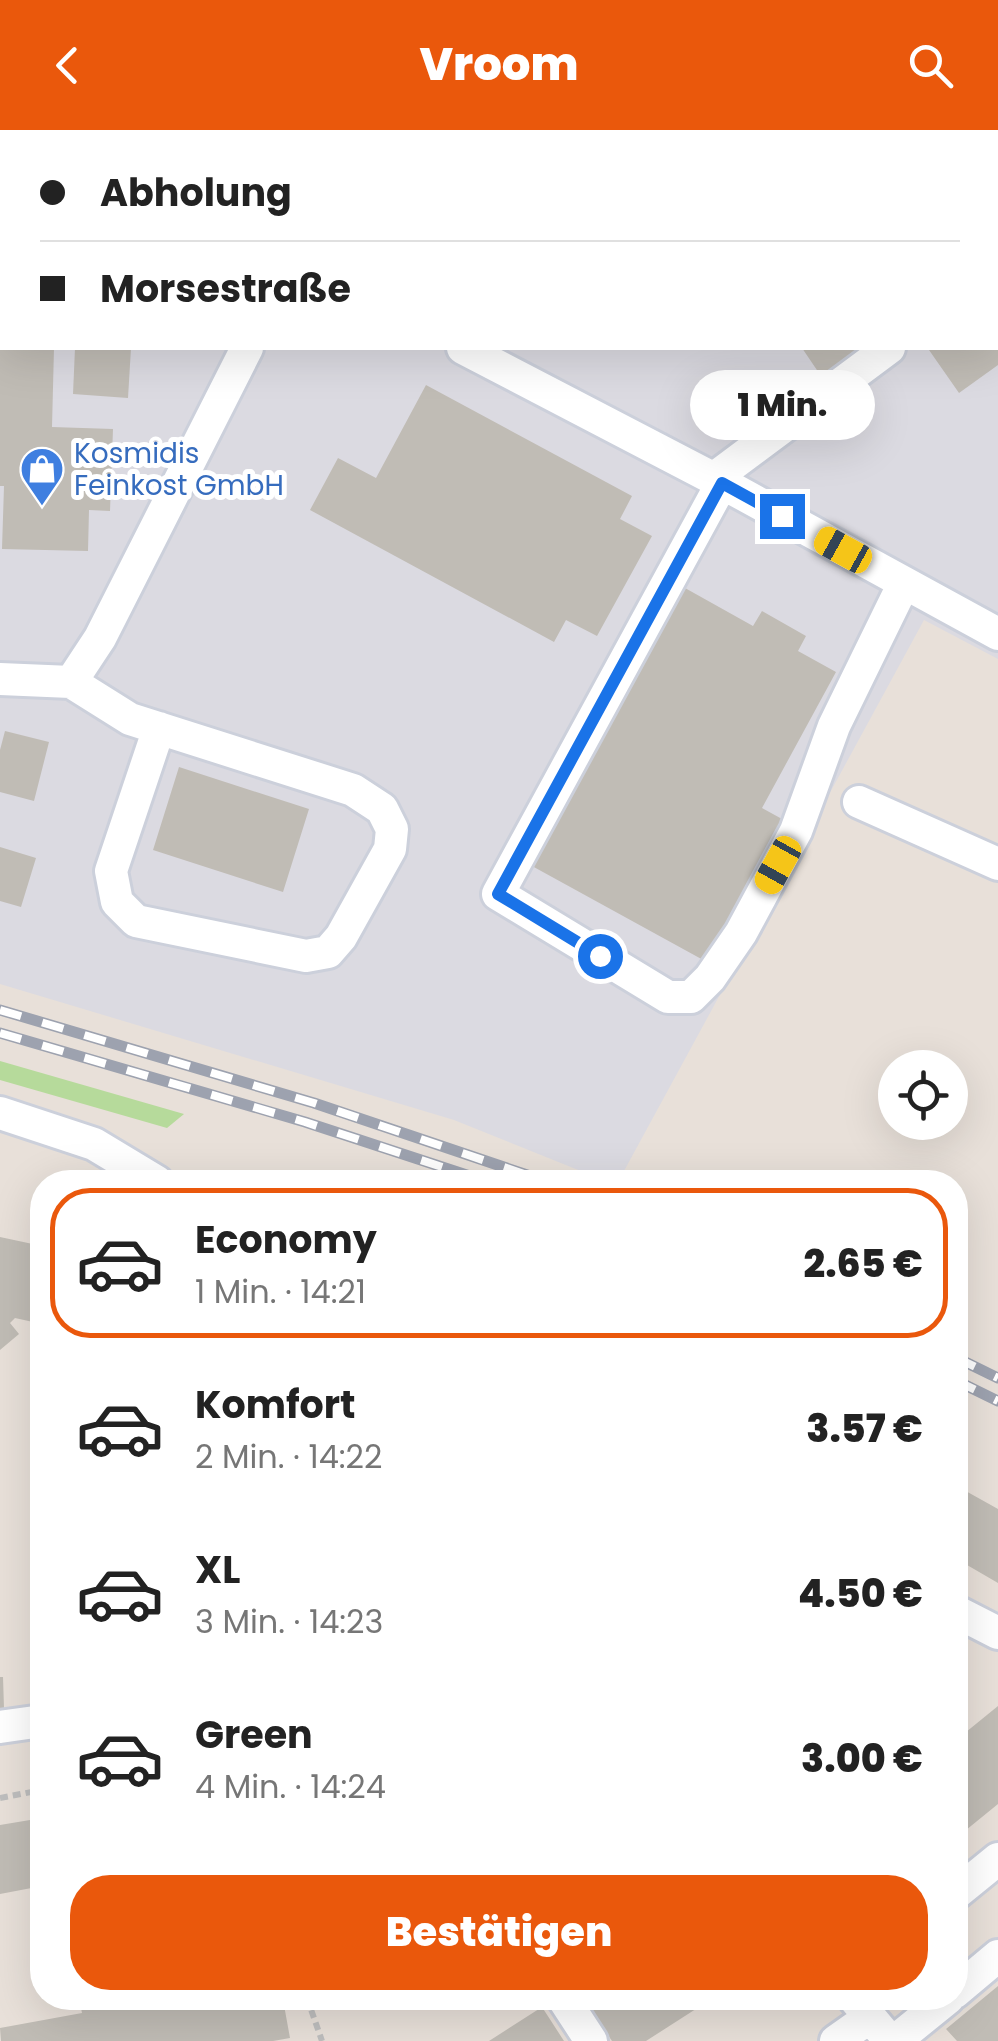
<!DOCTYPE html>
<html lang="de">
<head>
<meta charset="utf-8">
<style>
  body { margin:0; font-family:Poppins,sans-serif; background:#f2f2f2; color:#222; height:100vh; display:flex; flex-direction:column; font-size:38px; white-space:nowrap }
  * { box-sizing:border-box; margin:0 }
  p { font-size:32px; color:#767676 }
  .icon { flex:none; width:55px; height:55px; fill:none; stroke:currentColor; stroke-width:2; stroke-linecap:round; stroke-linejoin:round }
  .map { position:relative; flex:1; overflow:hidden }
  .side { position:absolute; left:30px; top:1040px; width:938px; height:840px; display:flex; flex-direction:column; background:#fff; border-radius:40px; box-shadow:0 10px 40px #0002 }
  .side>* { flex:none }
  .guide { position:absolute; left:0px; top:0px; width:1000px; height:220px; box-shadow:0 10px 40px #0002; display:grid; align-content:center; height:220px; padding:0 40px; background:#fff }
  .buttons { position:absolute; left:878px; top:920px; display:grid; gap:20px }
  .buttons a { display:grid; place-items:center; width:90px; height:90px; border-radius:50%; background:#fff; box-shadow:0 10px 40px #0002; font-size:50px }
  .end { position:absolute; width:45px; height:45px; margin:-22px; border:12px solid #1a73e8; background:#fff; box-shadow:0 0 0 5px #fff }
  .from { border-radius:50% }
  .bubble { position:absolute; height:70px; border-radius:35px; background:#fff; box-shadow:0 10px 40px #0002; font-size:32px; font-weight:800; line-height:70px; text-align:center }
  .car { position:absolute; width:30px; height:60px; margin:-30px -15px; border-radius:12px; box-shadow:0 0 8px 2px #0007; background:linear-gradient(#f5c518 24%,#345 0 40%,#f5c518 0 76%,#345 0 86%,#f5c518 0) }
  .guide b { display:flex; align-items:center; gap:35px; height:95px; font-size:38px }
  .guide b+b { border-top:2px solid #e0e0e0 }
  .guide i { width:25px; height:25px; background:#222 }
  ul { padding:18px 0 0; list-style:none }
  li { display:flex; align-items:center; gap:30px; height:150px; margin:0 20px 15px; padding:0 20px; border:5px solid transparent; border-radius:40px }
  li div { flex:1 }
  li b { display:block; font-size:38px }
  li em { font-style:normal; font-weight:800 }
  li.active { border-color:#ea580c }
  li>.icon { width:90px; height:90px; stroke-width:1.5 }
  .primary-button { display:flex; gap:20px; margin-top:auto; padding:20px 40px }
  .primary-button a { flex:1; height:115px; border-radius:40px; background:#ea580c; color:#fff; font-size:40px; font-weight:800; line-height:115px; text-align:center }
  header { display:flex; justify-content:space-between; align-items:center; height:130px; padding:0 40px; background:#ea580c; color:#fff; font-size:45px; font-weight:800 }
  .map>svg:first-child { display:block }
</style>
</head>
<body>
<header><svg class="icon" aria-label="back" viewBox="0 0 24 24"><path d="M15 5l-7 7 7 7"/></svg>Vroom<svg class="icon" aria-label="search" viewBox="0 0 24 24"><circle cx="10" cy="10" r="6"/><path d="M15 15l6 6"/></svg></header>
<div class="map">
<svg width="998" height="1911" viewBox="0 0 998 1911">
  <rect width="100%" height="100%" fill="#e8e0d9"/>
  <path fill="#dbdae1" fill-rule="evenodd" d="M0,0h998v529l-74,-39 -306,562h-10l-154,-62 -454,-136zM2,2h996v216h-996z"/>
  <path fill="#b6da9b" d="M0,931l184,53 -17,14 -167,-48z"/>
  <path fill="#c0bcb5" d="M0,218h54l-2,79 61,2 -3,82 -21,-1 -1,41 -86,-2 2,-63h-4z
    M75,218h56l-3,50 -55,-4z
    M802,218h66l-45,31z
    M933,218h65v17l-39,28 -30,-43z
    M426,255l206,111 -12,23 32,17 -55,100 -31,-16 -12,22 -244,-132 28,-52 38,20z
    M685,458l68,38 9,-15 44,25 -8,15 38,21 -74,136 20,11 -77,142 -173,-95z
    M5,601l44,11 -15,59 -34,-9v-42z
    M179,637l130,42 -26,83 -130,-42z
    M0,717l36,11 -15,49 -21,-6z
    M0,1107l42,9v78l-27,-6 -5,5 9,11 -19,16z
    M955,1355l43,24v74l-43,-25z
    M0,1547h3l1,32h-4z
    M998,1576v98l-43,35v-86l3,-2 -3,-10z
    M42,1688v68l-42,8v-69z
    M998,1856v55h-41l-11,-12z
    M79,1868h63l1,4 25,-4h90l2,11 24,-4 6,33 -17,3h-272l-1,-13 82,-15z
    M583,1868h130l-67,43h-34z
    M542,1877l22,34h-75z"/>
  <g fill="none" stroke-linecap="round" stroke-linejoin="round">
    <defs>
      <path id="minor" d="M133,0l2,2
        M386,2l2,-2
        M998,76v-1
        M463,218l259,135 276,151
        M713,349l176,-131
        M722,353l-224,411 170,103h23l19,-19 31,-45 55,-102 38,-105 70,-143
        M0,549l71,3 59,37 223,71 29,19 10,20 -2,20 -49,88 -13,15 -22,4 -170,-35 -19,-19 -6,-31 48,-143
        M71,552l29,-44 147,-290
        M859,672l139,62
        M0,983l94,31 63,38
        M955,1481l43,22
        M0,1597l42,-6
        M955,1764l43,-35
        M955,1862l43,-36
        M563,1868l28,43
        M854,1868l36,43
        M836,1911l34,-24
        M895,1911l53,-43"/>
    </defs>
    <use href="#minor" stroke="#ccd0db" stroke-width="38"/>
    <path stroke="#bebebe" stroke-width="6" stroke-dasharray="8 5" stroke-linecap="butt" d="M0,1668l42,-8
      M307,1868l15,43"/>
    <use href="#minor" stroke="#fff" stroke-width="32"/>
    <defs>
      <path id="rail" d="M0,880l314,93 234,79
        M0,903l305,89 183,60
        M955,1227l43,21
        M955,1250l43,21"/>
    </defs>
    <use href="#rail" stroke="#9da2af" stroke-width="11"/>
    <use href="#rail" stroke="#fff" stroke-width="8" stroke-dasharray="22" stroke-linecap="butt"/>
  </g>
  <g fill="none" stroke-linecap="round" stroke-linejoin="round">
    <path stroke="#1a73e8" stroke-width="12" d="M600,826l-102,-62 224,-411 60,33"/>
  </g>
  <defs>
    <symbol id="shop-pin" viewBox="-11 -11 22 30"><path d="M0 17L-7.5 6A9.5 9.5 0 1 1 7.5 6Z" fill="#3f7fe0" stroke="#fff"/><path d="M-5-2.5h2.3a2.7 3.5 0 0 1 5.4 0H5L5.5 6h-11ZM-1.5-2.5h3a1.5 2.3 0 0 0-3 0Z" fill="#fff"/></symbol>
  </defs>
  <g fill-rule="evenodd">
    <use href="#shop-pin" x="17" y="314" width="50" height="68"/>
  </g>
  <g text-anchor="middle" stroke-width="10" stroke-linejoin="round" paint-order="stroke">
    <g font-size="28" fill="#366cbe" stroke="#fff" text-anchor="start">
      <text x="74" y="333">Kosmidis<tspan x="74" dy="32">Feinkost GmbH</tspan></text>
    </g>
  </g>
</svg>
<div class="buttons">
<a><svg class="icon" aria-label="locate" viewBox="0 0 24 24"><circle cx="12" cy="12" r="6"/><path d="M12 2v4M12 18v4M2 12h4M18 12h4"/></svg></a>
</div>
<i class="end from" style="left:600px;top:826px"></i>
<i class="end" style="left:782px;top:386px"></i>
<div class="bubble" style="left:690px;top:240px;width:185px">1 Min.</div>
<i class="car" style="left:843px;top:420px;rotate:299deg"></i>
<i class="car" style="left:778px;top:735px;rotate:209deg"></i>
<div class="guide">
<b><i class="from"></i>Abholung</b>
<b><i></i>Morsestraße</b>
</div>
<section class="side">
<ul>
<li class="active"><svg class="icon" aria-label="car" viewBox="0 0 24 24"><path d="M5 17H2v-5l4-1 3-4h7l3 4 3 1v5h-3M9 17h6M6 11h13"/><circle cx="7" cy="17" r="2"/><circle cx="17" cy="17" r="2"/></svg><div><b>Economy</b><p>1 Min. · 14:21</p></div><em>2.65 €</em></li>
<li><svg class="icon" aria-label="car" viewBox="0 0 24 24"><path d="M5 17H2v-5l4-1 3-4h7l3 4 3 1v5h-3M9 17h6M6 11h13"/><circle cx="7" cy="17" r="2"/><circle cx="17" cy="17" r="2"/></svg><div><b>Komfort</b><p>2 Min. · 14:22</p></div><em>3.57 €</em></li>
<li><svg class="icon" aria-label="car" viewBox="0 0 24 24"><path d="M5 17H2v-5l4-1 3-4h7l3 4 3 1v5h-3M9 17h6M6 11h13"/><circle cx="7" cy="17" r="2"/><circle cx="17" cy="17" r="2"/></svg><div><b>XL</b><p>3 Min. · 14:23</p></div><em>4.50 €</em></li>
<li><svg class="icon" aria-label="car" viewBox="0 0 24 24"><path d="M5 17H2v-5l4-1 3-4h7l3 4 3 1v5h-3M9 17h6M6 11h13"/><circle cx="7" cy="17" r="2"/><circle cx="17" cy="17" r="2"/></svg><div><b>Green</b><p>4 Min. · 14:24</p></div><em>3.00 €</em></li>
</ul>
<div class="primary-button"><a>Bestätigen</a></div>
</section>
</div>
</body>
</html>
